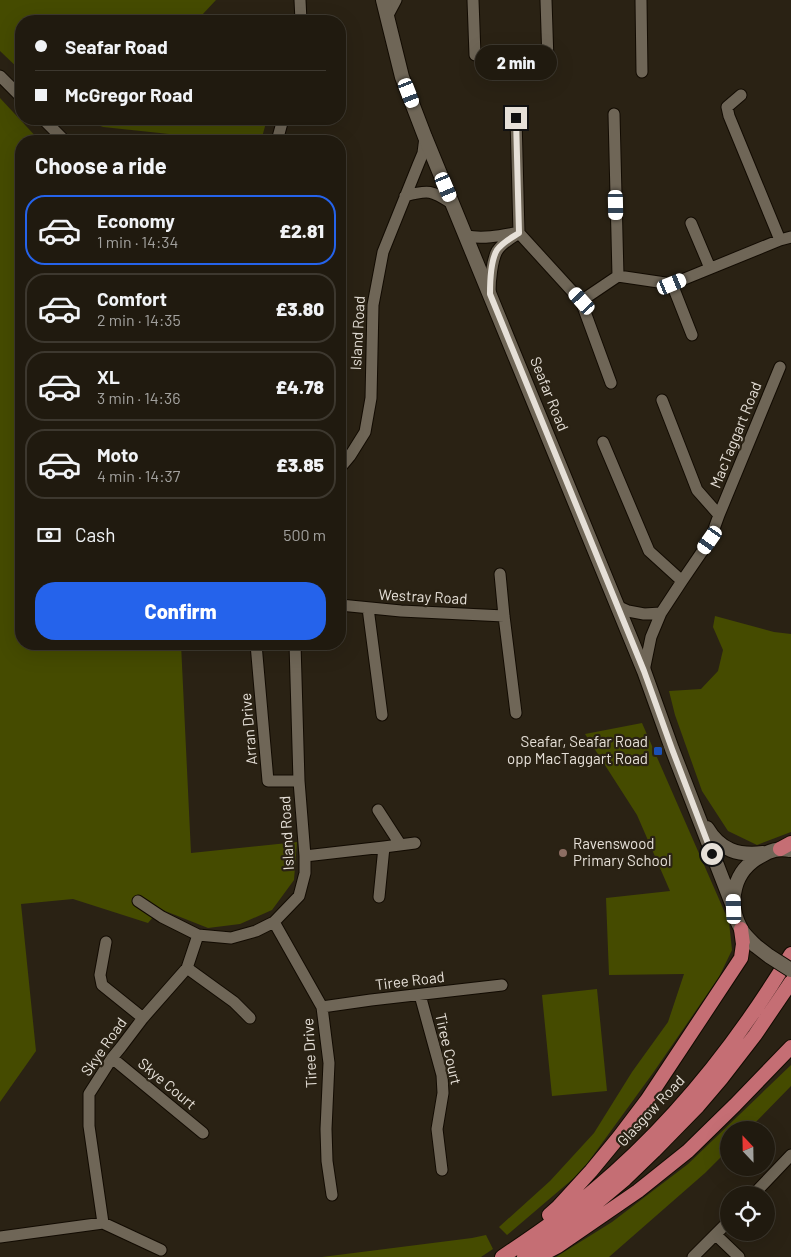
<!DOCTYPE html>
<html lang="en">
<head>
<meta charset="utf-8">
<style>
  body { margin:0; font-family:Barlow,sans-serif; background:#2d271d; color:#f1f3f6; height:100vh; display:flex; flex-direction:column; font-size:19px; white-space:nowrap }
  * { box-sizing:border-box; margin:0 }
  p { font-size:16px; color:#a2a19e }
  .icon { flex:none; width:28px; height:28px; fill:none; stroke:currentColor; stroke-width:2; stroke-linecap:round; stroke-linejoin:round }
  .map { position:relative; flex:1; overflow:hidden }
  .sheet { position:absolute; left:15px; top:135px; width:331px; height:515px; display:flex; flex-direction:column; background:#201a0f; border-radius:20px; box-shadow:0 5px 20px #0002,0 0 0 1px #3d382f }
  .sheet>* { flex:none }
  .hud { position:absolute; left:15px; top:15px; width:331px; height:110px; border-radius:20px; box-shadow:0 5px 20px #0002,0 0 0 1px #3d382f; display:grid; align-content:center; height:110px; padding:0 20px; background:#201a0f }
  .needle { width:32px; rotate:338deg }
  .buttons { position:absolute; left:720px; top:1121px; display:grid; gap:10px }
  .buttons a { display:grid; place-items:center; width:55px; height:55px; border-radius:50%; background:#201a0f; box-shadow:0 5px 20px #0002,0 0 0 1px #3d382f; font-size:25px }
  .end { position:absolute; width:22px; height:22px; margin:-11px; border:6px solid #e6e0d8; background:#111; box-shadow:0 0 0 2px #111 }
  .from { border-radius:50% }
  .bubble { position:absolute; height:35px; border-radius:18px; background:#201a0f; box-shadow:0 5px 20px #0002,0 0 0 1px #3d382f; font-size:16px; font-weight:800; line-height:35px; text-align:center }
  .car { position:absolute; width:15px; height:30px; margin:-15px -8px; border-radius:6px; box-shadow:0 0 4px 1px #0007; background:linear-gradient(#fff 24%,#345 0 40%,#fff 0 76%,#345 0 86%,#fff 0) }
  .hud b { display:flex; align-items:center; gap:18px; height:48px; font-size:19px }
  .hud b+b { border-top:1px solid #3d382f }
  .hud i { width:12px; height:12px; background:#f1f3f6 }
  ul { padding:0; list-style:none }
  li { display:flex; align-items:center; gap:15px; height:70px; margin:0 10px 8px; padding:0 10px; border:2px solid #3d382f; border-radius:20px }
  li div { flex:1 }
  li b { display:block; font-size:19px }
  li em { font-style:normal; font-weight:800 }
  li.selected { border-color:#2563eb }
  li>.icon { width:45px; height:45px; stroke-width:1.5 }
  h2 { padding:0 20px; font-size:22px; line-height:60px }
  .pay { display:flex; align-items:center; gap:12px; height:55px; padding:0 20px; font-size:19px }
  .pay p { margin-inline-start:auto }
  .action { display:flex; gap:10px; margin-top:auto; padding:10px 20px }
  .action a { flex:1; height:58px; border-radius:20px; background:#2563eb; color:#fff; font-size:20px; font-weight:800; line-height:58px; text-align:center }
  .map>svg:first-child { display:block }
</style>
</head>
<body>
<div class="map">
<svg width="791" height="1257" viewBox="0 0 791 1257">
  <rect width="100%" height="100%" fill="#2a2214"/>
  <path fill="#454b00" d="M0,0h216l-14,15 8,6h-189v50l-21,-20z
    M0,98l40,43h-19v503h160l10,209 106,-11 -3,38 -22,30 -32,14 -32,4 -48,-19 -12,14 -75,-24 -52,5 15,147 -36,51z
    M82,119h185l-6,22h-77l-15,-7 -66,-7z
    M715,616l59,16 17,2v198l-34,13 -29,-14 -26,-40 -27,-76 -6,-24 32,-2 17,-18 5,-21 -10,-23z
    M642,723l87,199 3,28 -13,27 -66,96 -72,99 -74,63 -8,-8 51,-46 44,-48 38,-61 36,-50 16,-48 -75,1 -3,-77 64,-7 -33,-76 -52,-81z
    M597,989l10,102 -55,5 -10,-101z
    M791,1065v21l-43,44h-19v19l-24,24 -96,84h-53l56,-35 76,-58z
    M486,1235l7,14 -12,8h-159l150,-19z"/>
  <g fill="none" stroke-linecap="round" stroke-linejoin="round">
    <defs>
      <path id="minor" d="M300,0l1,21
        M473,0l2,55
        M546,0l2,61
        M641,0l1,72
        M387,17l9,-17
        M0,76l21,21
        M741,95l-14,12 2,9 51,124
        M614,114l4,162
        M516,118l3,115 62,68 37,-25 54,8 108,-44 11,-3
        M43,119l21,21 7,1
        M277,141l6,-22
        M405,196c25,-7 27,-5 48,8
        M691,223l19,45
        M466,236c17,3 33,0 49,-3
        M672,284l20,51
        M490,292c0,-11 2,-32 7,-41 5,-8 14,-13 22,-18
        M581,301l30,82
        M662,400l35,90 22,25
        M603,442l46,109 33,30
        M340,468l10,-12 15,-24 6,-34 2,-93 10,-53 35,-87 5,-12 2,-16
        M500,574l4,42 12,97
        M340,605l61,6 103,5
        M617,606l11,5 16,3 17,-1
        M368,608l14,107
        M256,644l12,137h31
        M644,671l7,-34 10,-24 21,-32 28,-41 9,-25 61,-148
        M378,810l22,34
        M305,856l79,-9 31,-4
        M379,897l5,-50
        M138,901l24,16 36,18 33,3 25,-7 18,-9 25,-26 6,-23v-17l-6,-75 -4,-137
        M274,922l48,85 7,56 -3,66 1,32 5,34
        M106,942l-6,33 2,10 41,33
        M187,968l47,34 16,16
        M420,995l22,80 1,18 -6,36 5,41
        M322,1007l49,-7 131,-15
        M112,1058l91,75
        M753,1195l38,-40
        M103,1223l-14,-97v-32l23,-36 9,-11 22,-29 44,-50 11,-33
        M716,1235l23,22
        M0,1237l103,-14 58,27
        M693,1257l36,-36"/>
      <path id="tertiary" d="M383,0l19,77 23,60 219,534 28,78 62,160
        M707,828c13,22 31,28 56,25
        M756,946c-5,-5 -12,-11 -15,-17 -15,-27 -7,-59 20,-73 10,-6 18,-8 29,-6"/>
      <path id="primary" d="M780,849l11,-6
        M549,1215l9,-8 33,-36 28,-34 28,-37 94,-142 2,-14 -2,-15
        M539,1256l19,-10 80,-55 50,-40 47,-46 56,-58
        M502,1257c31,-21 63,-42 92,-67 79,-66 144,-148 197,-236
        M524,1257l47,-33 54,-45 29,-28 44,-45 23,-27 34,-44 36,-53"/>
    </defs>
    <use href="#minor" stroke="#120b02" stroke-width="13"/>
    <use href="#tertiary" stroke="#120b02" stroke-width="16"/>
    <use href="#primary" stroke="#120b02" stroke-width="16"/>
    <use href="#minor" stroke="#6f6657" stroke-width="11"/>
    <use href="#tertiary" stroke="#6f6657" stroke-width="14"/>
    <use href="#primary" stroke="#c56e74" stroke-width="14"/>
    <defs>
      <path id="tertiary-bridge" d="M756,946l13,10 22,14"/>
    </defs>
    <use href="#tertiary-bridge" stroke="#120b02" stroke-width="16" stroke-linecap="butt"/>
    <use href="#tertiary-bridge" stroke="#6f6657" stroke-width="14"/>
  </g>
  <g fill="none" stroke-linecap="round" stroke-linejoin="round">
    <path stroke="#e6e0d8" stroke-width="6" d="M516,118l3,115c-8,5 -16,9 -22,17 -6,10 -7,32 -7,44l154,377 28,78 40,105"/>
  </g>
  <rect fill="#1a4fb4" stroke="#2a2214" stroke-width="2" x="653" y="746" width="10" height="10" rx="2.5"/>
  <circle fill="#8d6e63" stroke="#2a2214" stroke-width="2" cx="563" cy="853" r="5"/>
  <g text-anchor="middle" stroke-width="4.5" stroke-linejoin="round" paint-order="stroke">
    <g font-size="15" fill="#e6e0d8" stroke="#2a2214">
      <text transform="translate(358 333) rotate(-87)" y="5">Island Road</text>
      <text transform="translate(549 394) rotate(68)" y="5">Seafar Road</text>
      <text transform="translate(736 435) rotate(-68)" y="5">MacTaggart Road</text>
      <text transform="translate(423 597) rotate(3)" y="5">Westray Road</text>
      <text transform="translate(249 729) rotate(-95)" y="5">Arran Drive</text>
      <text transform="translate(287 833) rotate(-93)" y="5">Island Road</text>
      <text transform="translate(410 981) rotate(-7)" y="5">Tiree Road</text>
      <text transform="translate(104 1047) rotate(-55)" y="5">Skye Road</text>
      <text transform="translate(448 1049) rotate(77)" y="5">Tiree Court</text>
      <text transform="translate(310 1053) rotate(-93)" y="5">Tiree Drive</text>
      <text transform="translate(167 1084) rotate(40)" y="5">Skye Court</text>
      <text transform="translate(651 1111) rotate(-47)" y="5">Glasgow Road</text>
    </g>
    <g font-size="15" fill="#e6e0d8" stroke="#2a2214" text-anchor="end">
      <text x="648" y="747">Seafar, Seafar Road<tspan x="648" dy="17">opp MacTaggart Road</tspan></text>
      <text x="573" y="849" text-anchor="start">Ravenswood<tspan x="573" dy="17">Primary School</tspan></text>
    </g>
  </g>
</svg>
<div class="buttons">
<a><svg class="needle" viewBox="-14 -14 28 28"><path d="M0-13l5 13h-10z" fill="#e53935"/><path d="M0 13l5-13h-10z" fill="#a2a19e"/></svg></a>
<a><svg class="icon" aria-label="locate" viewBox="0 0 24 24"><circle cx="12" cy="12" r="6"/><path d="M12 2v4M12 18v4M2 12h4M18 12h4"/></svg></a>
</div>
<i class="end from" style="left:712px;top:854px"></i>
<i class="end" style="left:516px;top:118px"></i>
<div class="bubble" style="left:475px;top:45px;width:82px">2 min</div>
<i class="car" style="left:409px;top:93px;rotate:159deg"></i>
<i class="car" style="left:446px;top:187px;rotate:157deg"></i>
<i class="car" style="left:616px;top:205px;rotate:179deg"></i>
<i class="car" style="left:672px;top:284px;rotate:68deg"></i>
<i class="car" style="left:582px;top:301px;rotate:318deg"></i>
<i class="car" style="left:710px;top:540px;rotate:215deg"></i>
<i class="car" style="left:734px;top:909px;rotate:358deg"></i>
<div class="hud">
<b><i class="from"></i>Seafar Road</b>
<b><i></i>McGregor Road</b>
</div>
<section class="sheet">
<h2>Choose a ride</h2>
<ul>
<li class="selected"><svg class="icon" aria-label="car" viewBox="0 0 24 24"><path d="M5 17H2v-5l4-1 3-4h7l3 4 3 1v5h-3M9 17h6M6 11h13"/><circle cx="7" cy="17" r="2"/><circle cx="17" cy="17" r="2"/></svg><div><b>Economy</b><p>1 min · 14:34</p></div><em>£2.81</em></li>
<li><svg class="icon" aria-label="car" viewBox="0 0 24 24"><path d="M5 17H2v-5l4-1 3-4h7l3 4 3 1v5h-3M9 17h6M6 11h13"/><circle cx="7" cy="17" r="2"/><circle cx="17" cy="17" r="2"/></svg><div><b>Comfort</b><p>2 min · 14:35</p></div><em>£3.80</em></li>
<li><svg class="icon" aria-label="car" viewBox="0 0 24 24"><path d="M5 17H2v-5l4-1 3-4h7l3 4 3 1v5h-3M9 17h6M6 11h13"/><circle cx="7" cy="17" r="2"/><circle cx="17" cy="17" r="2"/></svg><div><b>XL</b><p>3 min · 14:36</p></div><em>£4.78</em></li>
<li><svg class="icon" aria-label="car" viewBox="0 0 24 24"><path d="M5 17H2v-5l4-1 3-4h7l3 4 3 1v5h-3M9 17h6M6 11h13"/><circle cx="7" cy="17" r="2"/><circle cx="17" cy="17" r="2"/></svg><div><b>Moto</b><p>4 min · 14:37</p></div><em>£3.85</em></li>
</ul>
<div class="pay"><svg class="icon" aria-label="cash" viewBox="0 0 24 24"><path d="M3 7h18v10H3z"/><circle cx="12" cy="12" r="2"/></svg>Cash<p>500 m</p></div>
<div class="action"><a>Confirm</a></div>
</section>
</div>
</body>
</html>
